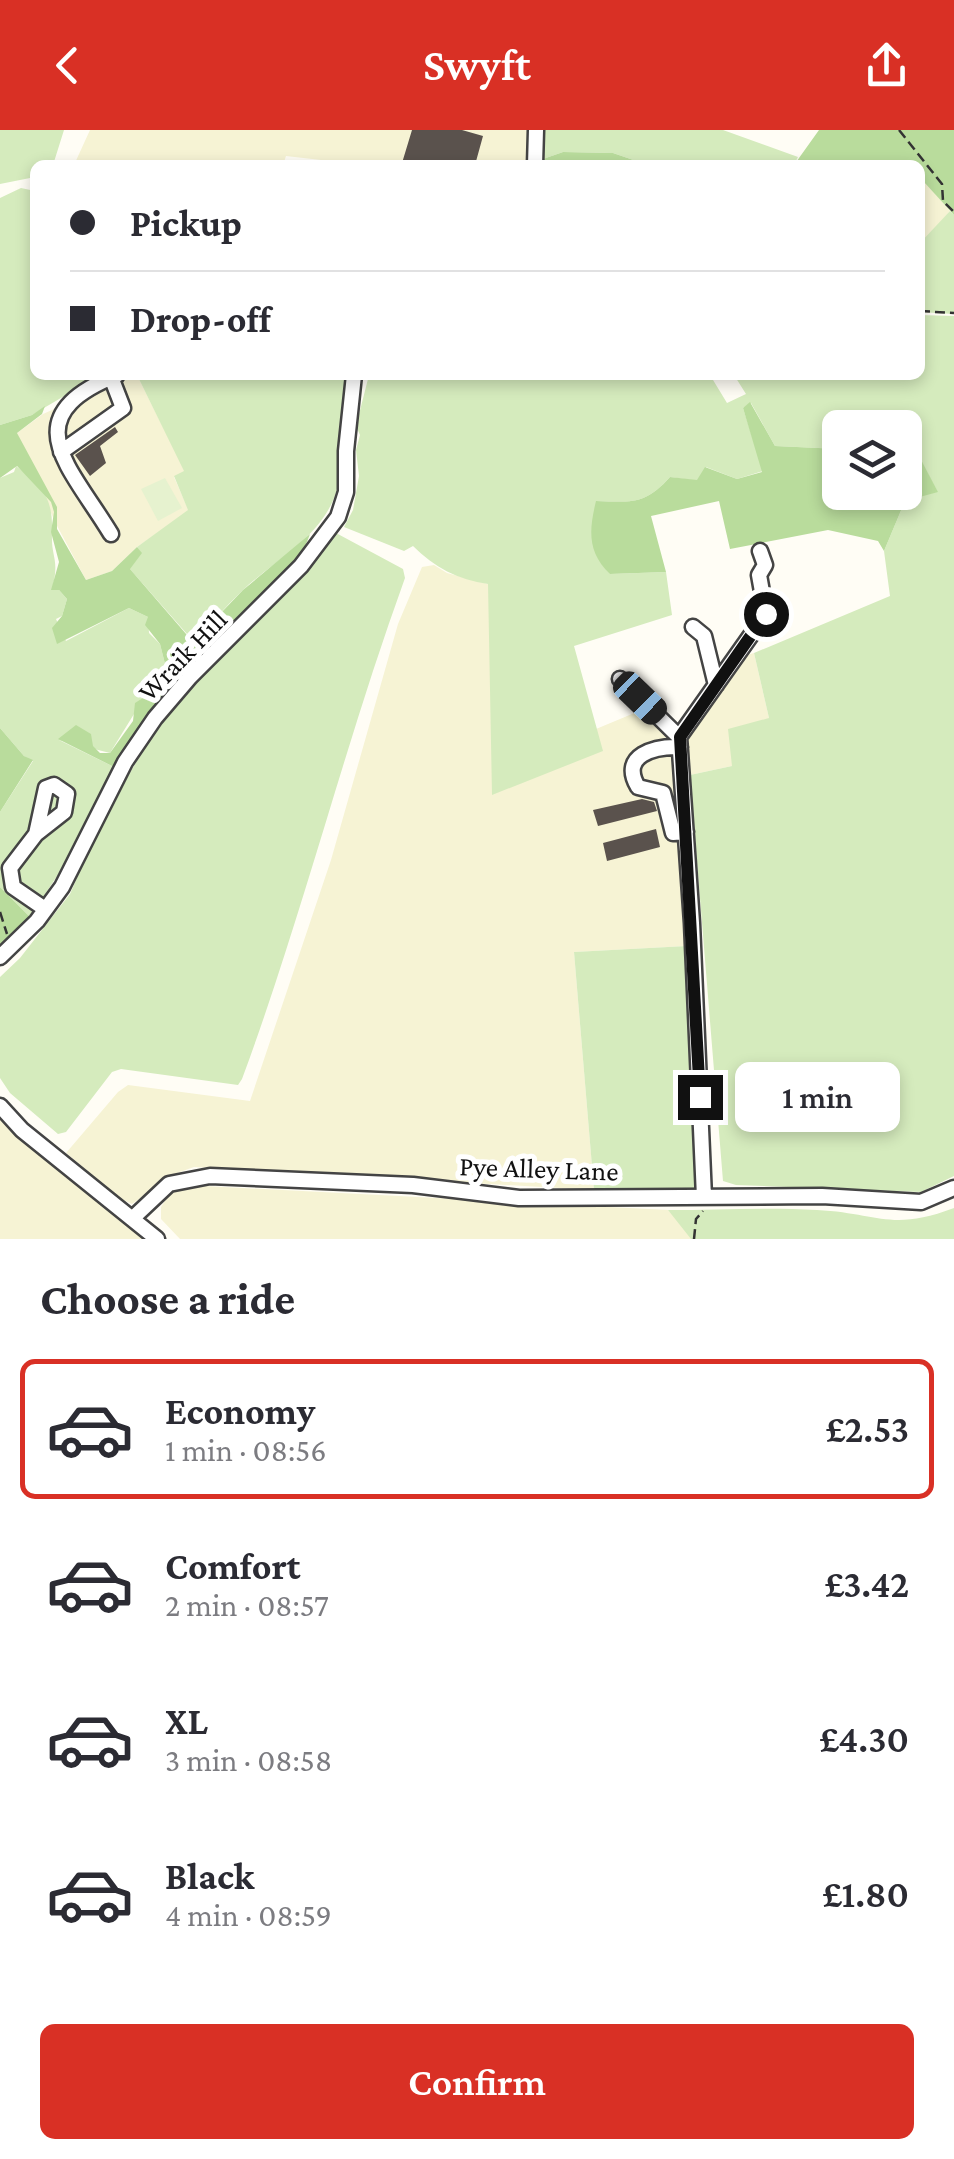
<!DOCTYPE html>
<html lang="en">
<head>
<meta charset="utf-8">
<style>
  body { margin:0; font-family:"Crimson Pro",serif; background:#f7f7f7; color:#2b2b33; height:100vh; display:flex; flex-direction:column; font-size:38px; white-space:nowrap }
  * { box-sizing:border-box; margin:0 }
  p { font-size:32px; color:#7c7c81 }
  .icon { flex:none; width:55px; height:55px; fill:none; stroke:currentColor; stroke-width:2; stroke-linecap:round; stroke-linejoin:round }
  .map { position:relative; height:1109px; overflow:hidden }
  .details { display:flex; flex-direction:column; background:#fff; flex:1 }
  .details>* { flex:none }
  .hud { position:absolute; left:30px; top:30px; width:895px; height:220px; border-radius:15px; box-shadow:0 5px 15px #0003; display:grid; align-content:center; height:220px; padding:0 40px; background:#fff }
  .buttons { position:absolute; left:822px; top:280px; display:grid; gap:20px }
  .buttons a { display:grid; place-items:center; width:100px; height:100px; border-radius:15px; background:#fff; box-shadow:0 5px 15px #0003; font-size:50px }
  .end { position:absolute; width:45px; height:45px; margin:-22px; border:12px solid #111; background:#fff; box-shadow:0 0 0 5px #fff }
  .from { border-radius:50% }
  .bubble { position:absolute; height:70px; border-radius:15px; background:#fff; box-shadow:0 5px 15px #0003; font-size:32px; font-weight:600; line-height:70px; text-align:center }
  .car { position:absolute; width:30px; height:60px; margin:-30px -15px; border-radius:12px; box-shadow:0 0 8px 2px #0007; background:linear-gradient(#222 24%,#8ab4d8 0 40%,#222 0 76%,#8ab4d8 0 86%,#222 0) }
  .hud b { display:flex; align-items:center; gap:35px; height:95px; font-size:38px }
  .hud b+b { border-top:2px solid #e1e1e2 }
  .hud i { width:25px; height:25px; background:#2b2b33 }
  ul { padding:0; list-style:none }
  li { display:flex; align-items:center; gap:30px; height:140px; margin:0 20px 15px; padding:0 20px; border:5px solid transparent; border-radius:15px }
  li div { flex:1 }
  li b { display:block; font-size:38px }
  li em { font-style:normal; font-weight:600 }
  li.selected { border-color:#d93025 }
  li>.icon { width:90px; height:90px; stroke-width:1.5 }
  h2 { padding:0 40px; font-size:45px; line-height:120px }
  .action { display:flex; gap:20px; margin-top:auto; padding:20px 40px }
  .action a { flex:1; height:115px; border-radius:15px; background:#d93025; color:#fff; font-size:40px; font-weight:600; line-height:115px; text-align:center }
  header { display:flex; justify-content:space-between; align-items:center; height:130px; padding:0 40px; background:#d93025; color:#fff; font-size:45px; font-weight:600 }
  .map>svg:first-child { display:block }
</style>
</head>
<body>
<header><svg class="icon" aria-label="back" viewBox="0 0 24 24"><path d="M15 5l-7 7 7 7"/></svg>Swyft<svg class="icon" aria-label="share" viewBox="0 0 24 24"><path d="M12 15V3M7 8l5-5 5 5M5 13v7h14v-7"/></svg></header>
<div class="map">
<svg width="954" height="1109" viewBox="0 0 954 1109">
  <rect width="100%" height="100%" fill="#fffdf5"/>
  <path fill="#f6f3d4" d="M90,0h434l8,1 -5,34h-207l1,-5 -35,-4 -3,9h-209z
    M924,51l26,30 -28,34 -2,-60z
    M130,245h7l48,96 -11,6 15,34 -52,36 -25,24 -26,9 -31,-58 -38,-89 26,-19z
    M434,435l13,8 41,11 114,168 -6,-23 48,-20 32,29 11,208 -113,6 20,238 -400,-23 -17,6 -45,31 -11,-5 -55,-46 52,-61 10,-7 122,16 81,-241 67,-236 24,-57z
    M754,523l15,65 -37,48 -42,9 -4,-35 57,-84z
    M0,982l149,127h-149z
    M186,1055l482,25 19,19 4,10h-511l-19,-20v-12l9,-14z"/>
  <path fill="#d5ebbd" d="M0,0h64l-11,35h-18v12l-35,7z
    M543,0h180l75,27 -4,8h-146l-35,-12 -50,-1 -20,7z
    M21,58l14,3v184h65l-68,40 -32,10v-227z
    M950,81l4,4v99l-34,-2v-69z
    M920,185l34,1v860l-33,16 -185,-7 -13,-4 -33,-406 42,-9 -4,-37 41,-11 -15,-65 136,-57 -6,-45 21,-50 32,-10 -19,-36 -13,-2v-25h-65v21l-65,-3 -24,-43 -8,5 20,63 -26,8 -31,-12 -8,14 -28,-4c-25,28 -38,25 -74,24l14,73 56,-2 6,43 -98,31 29,105 -111,44 -4,-211c-30,-4 -54,-17 -75,-38l-9,5 -60,-24 9,-17 6,-34 -3,-26 4,-15 -4,-9 13,-51h341l17,28 19,-9 -12,-19h186z
    M137,245h210c-12,40 2,85 -13,123 -16,41 -62,64 -92,93 -17,16 -32,34 -48,51l-65,-74 12,-15 -4,-6 51,-37 -14,-34 10,-5z
    M16,336c29,23 37,32 36,68 -1,25 8,24 0,56h7l8,9 -5,17 -6,3 10,22 63,-33 19,9 1,16 11,11 7,28 -25,29 -32,52 -51,-13 57,28 -49,93 -37,56 -30,-30v-75l33,-51 -9,-5 -24,-28v-250l14,-6z
    M336,403l67,36 2,9c-60,165 -102,336 -163,501l-4,6 -117,-16 -9,3 -46,60 -8,2 -48,-41 -10,-15v-101l20,-19 50,-64 30,-70 55,-94 36,-49 95,-90z
    M687,816l20,246 -113,-2 -20,-238z
    M954,1078v31h-263l-23,-29c50,0 100,-3 149,0 61,3 74,22 137,-2z"/>
  <path fill="#b9dc9c" d="M819,0h135v85l-30,-33 -4,4v-21h-126z
    M563,22l50,1 35,12h21h-128l2,-6z
    M750,272l25,44 65,3v43h65v-39l13,1 20,38 -33,9 -21,50 -6,-10 -50,-11 -98,19 -11,-48 -68,15 15,56 -56,2c-23,-22 -21,-44 -14,-73 36,1 49,4 74,-24l27,3 8,-13 32,12 25,-7 -19,-64z
    M45,276l-3,8 -25,19 40,74v22l29,51 26,-9 25,-24 5,6 -12,16 63,73 50,-52 67,-56c-21,60 -91,97 -130,144 -23,28 -43,61 -64,90l-58,-29 18,-14 15,9 2,12 7,7h10l23,-32 2,-18 14,-9 18,-22 -7,-28 -15,-19 3,-8 -19,-9 -72,36 -5,-16 10,-12 5,-17 -8,-9h-8l8,-28 -8,-30 3,-20 -3,-10 -34,-36 -17,12v-53l32,-10z
    M0,598l24,28 9,4 -33,52z
    M0,757l30,30 -30,30z"/>
  <path fill="#e6f2cf" d="M165,348l17,30 -24,13 -17,-32z"/>
  <path fill="#5a524d" d="M412,0h50l21,6 -8,29 -73,-2z
    M115,297l3,5 -18,14 6,17 -16,13 -15,-21z
    M642,669l12,3 3,9 -59,15 -5,-16z
    M656,699l4,18 -53,14 -4,-18z"/>
  <g fill="none" stroke-linecap="round" stroke-linejoin="round">
    <defs>
      <path id="minor" d="M535,35l1,-35
        M61,322l62,-44 -12,-31
        M111,404c-41,-68 -99,-117 6,-159
        M693,497l11,9 12,49
        M620,549l59,58
        M680,617c-25,-1 -61,8 -42,40l25,6 10,40 13,-1
        M36,704l28,-22 3,-18 -13,-9 -8,3 -10,46 -26,34 3,19 32,22
        M0,827l37,-36 25,-34 63,-125 30,-44 35,-41 111,-111 37,-49 8,-25v-41l8,-76
        M0,976l22,24 135,109
        M704,1067l-12,-274 -13,-186 87,-123 -7,-39 6,-10 -5,-14
        M134,1087l35,-33 41,-8 203,9 106,13 303,-2 99,6 33,-14"/>
    </defs>
    <use href="#minor" stroke="#444" stroke-width="19"/>
    <path stroke="#333" stroke-width="2.5" stroke-dasharray="10 5" stroke-linecap="butt" d="M899,0l43,54 1,17 11,11
      M920,181l34,2
      M0,782l7,22
      M694,1109l2,-20 7,-8"/>
    <use href="#minor" stroke="#fff" stroke-width="14"/>
  </g>
  <g fill="none" stroke-linecap="round" stroke-linejoin="round">
    <path stroke="#111" stroke-width="12" d="M700,967l-20,-360 86,-123"/>
  </g>
  <g text-anchor="middle" stroke-width="10" stroke-linejoin="round" paint-order="stroke">
    <g font-size="28" fill="#111" stroke="#fff">
      <text transform="translate(182 525) rotate(-46)" y="10">Wraik Hill</text>
      <text transform="translate(539 1038) rotate(2)" y="10">Pye Alley Lane</text>
    </g>
  </g>
</svg>
<div class="buttons">
<a><svg class="icon" aria-label="layers" viewBox="0 0 24 24"><path d="M12 4l9 5-9 5-9-5zM3 14l9 5 9-5"/></svg></a>
</div>
<i class="end from" style="left:766px;top:484px"></i>
<i class="end" style="left:700px;top:967px"></i>
<div class="bubble" style="left:735px;top:932px;width:165px">1 min</div>
<i class="car" style="left:640px;top:568px;rotate:134deg"></i>
<div class="hud">
<b><i class="from"></i>Pickup</b>
<b><i></i>Drop-off</b>
</div>
</div>
<section class="details">
<h2>Choose a ride</h2>
<ul>
<li class="selected"><svg class="icon" aria-label="car" viewBox="0 0 24 24"><path d="M5 17H2v-5l4-1 3-4h7l3 4 3 1v5h-3M9 17h6M6 11h13"/><circle cx="7" cy="17" r="2"/><circle cx="17" cy="17" r="2"/></svg><div><b>Economy</b><p>1 min · 08:56</p></div><em>£2.53</em></li>
<li><svg class="icon" aria-label="car" viewBox="0 0 24 24"><path d="M5 17H2v-5l4-1 3-4h7l3 4 3 1v5h-3M9 17h6M6 11h13"/><circle cx="7" cy="17" r="2"/><circle cx="17" cy="17" r="2"/></svg><div><b>Comfort</b><p>2 min · 08:57</p></div><em>£3.42</em></li>
<li><svg class="icon" aria-label="car" viewBox="0 0 24 24"><path d="M5 17H2v-5l4-1 3-4h7l3 4 3 1v5h-3M9 17h6M6 11h13"/><circle cx="7" cy="17" r="2"/><circle cx="17" cy="17" r="2"/></svg><div><b>XL</b><p>3 min · 08:58</p></div><em>£4.30</em></li>
<li><svg class="icon" aria-label="car" viewBox="0 0 24 24"><path d="M5 17H2v-5l4-1 3-4h7l3 4 3 1v5h-3M9 17h6M6 11h13"/><circle cx="7" cy="17" r="2"/><circle cx="17" cy="17" r="2"/></svg><div><b>Black</b><p>4 min · 08:59</p></div><em>£1.80</em></li>
</ul>
<div class="action"><a>Confirm</a></div>
</section>
</body>
</html>
